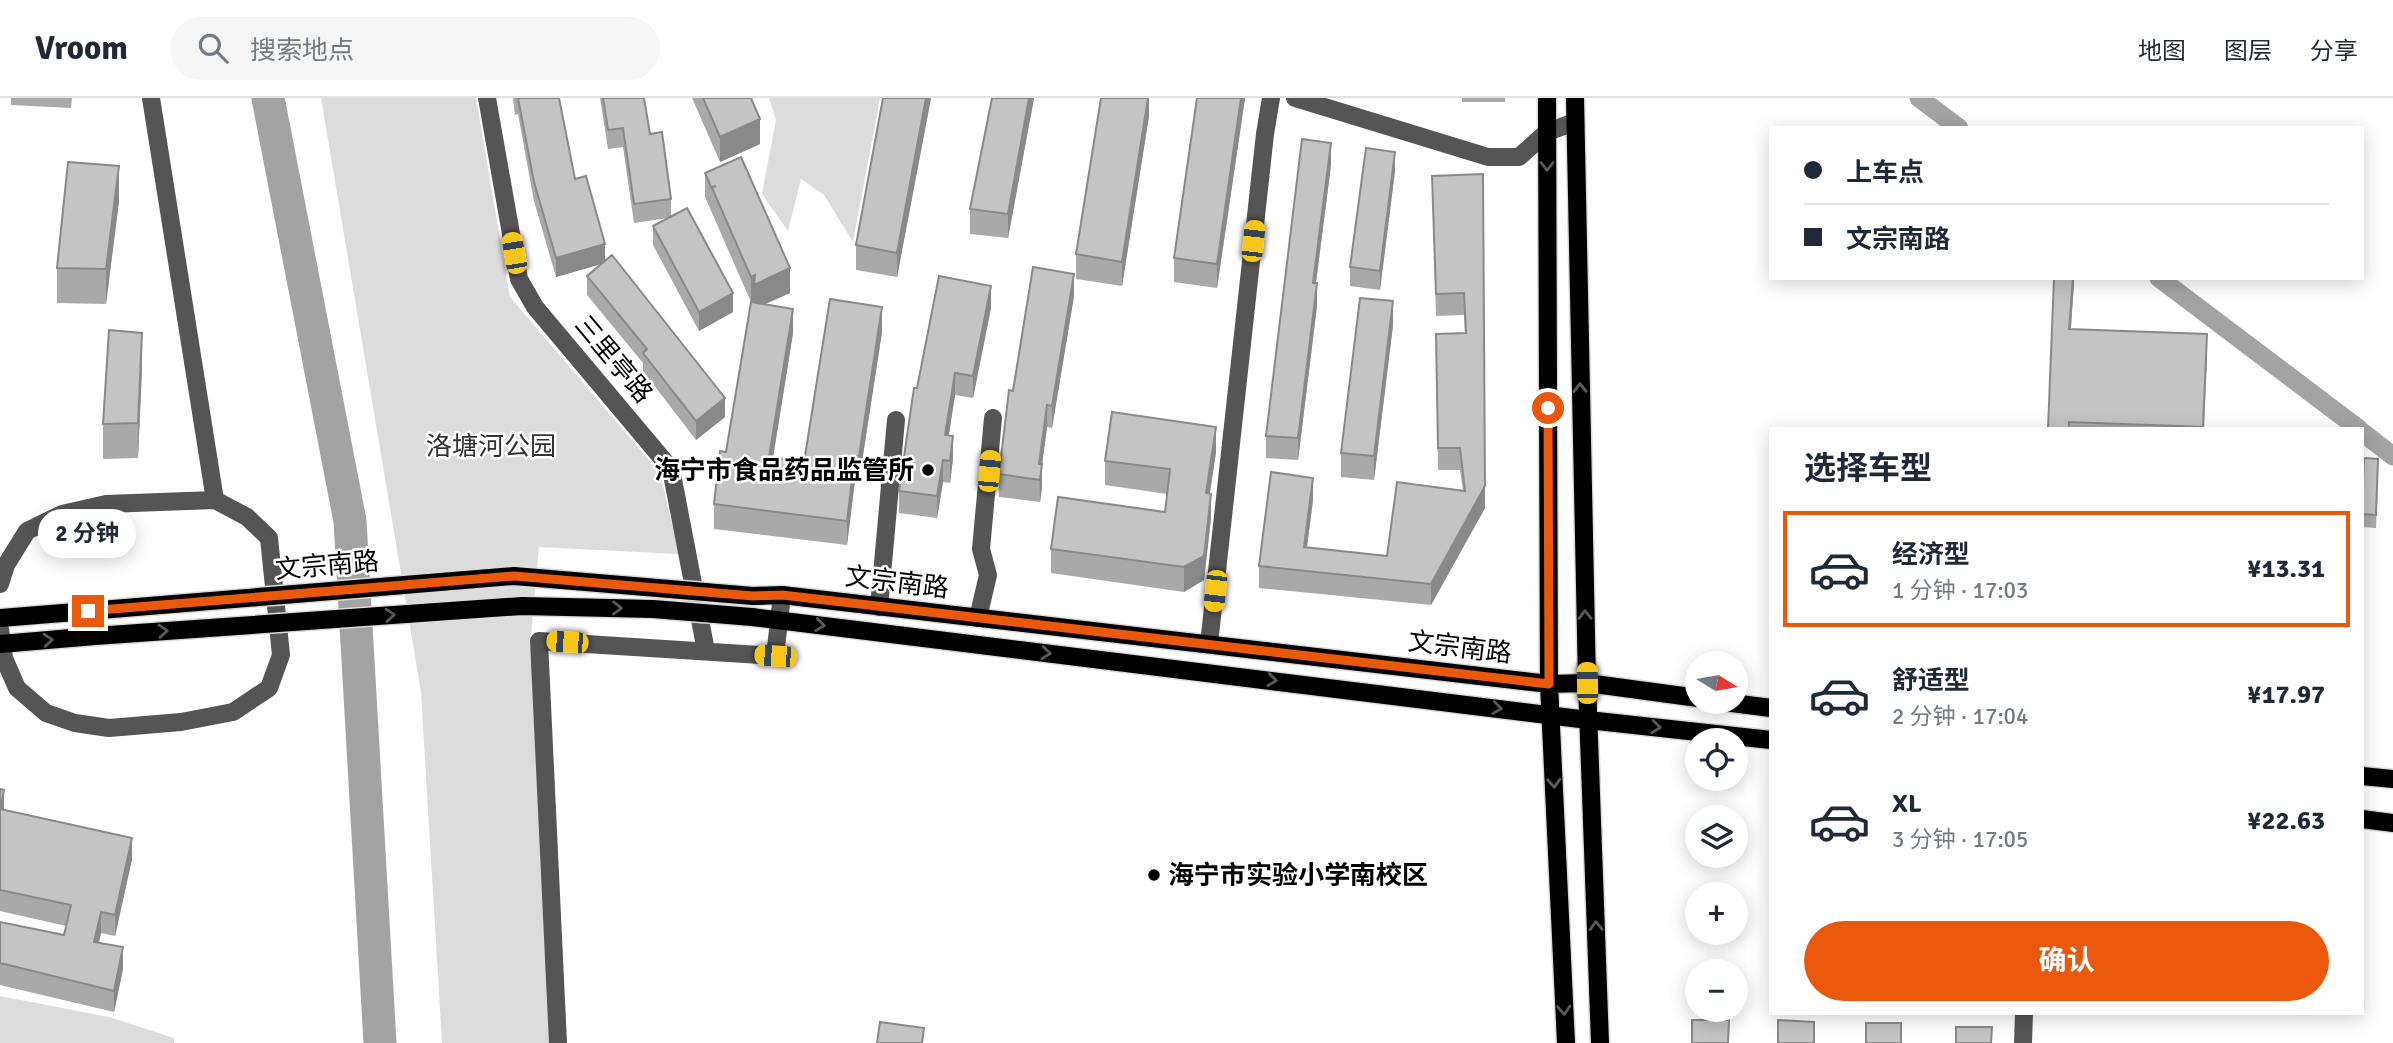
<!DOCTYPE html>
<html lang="zh">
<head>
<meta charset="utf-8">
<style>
  body { margin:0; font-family:Signika,"Noto Sans SC",sans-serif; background:#f6f6f7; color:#1f2937; height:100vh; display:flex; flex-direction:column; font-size:26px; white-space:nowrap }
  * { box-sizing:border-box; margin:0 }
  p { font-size:23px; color:#747a83 }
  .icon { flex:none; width:38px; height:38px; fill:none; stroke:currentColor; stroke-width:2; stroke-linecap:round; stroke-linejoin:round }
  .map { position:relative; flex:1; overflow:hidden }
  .details { position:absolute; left:1769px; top:329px; width:595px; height:588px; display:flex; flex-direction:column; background:#fff; border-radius:0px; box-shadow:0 4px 18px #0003 }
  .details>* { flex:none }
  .banner { position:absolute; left:1769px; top:28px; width:595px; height:154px; border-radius:0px; box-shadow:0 4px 18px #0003; display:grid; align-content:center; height:154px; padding:0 35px; background:#fff }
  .needle { width:46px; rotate:101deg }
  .controls { position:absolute; left:1685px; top:553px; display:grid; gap:14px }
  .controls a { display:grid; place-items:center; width:63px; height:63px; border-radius:50%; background:#fff; box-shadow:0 4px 18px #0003; font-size:35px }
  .end { position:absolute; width:32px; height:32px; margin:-16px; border:9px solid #ea580c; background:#fff; box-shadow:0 0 0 4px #fff }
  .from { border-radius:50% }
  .bubble { position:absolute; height:49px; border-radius:24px; background:#fff; box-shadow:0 4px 18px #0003; font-size:23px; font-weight:700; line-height:49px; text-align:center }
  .car { position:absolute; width:21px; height:42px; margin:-21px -10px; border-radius:9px; box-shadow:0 0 5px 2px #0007; background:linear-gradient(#f5c518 24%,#345 0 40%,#f5c518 0 76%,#345 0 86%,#f5c518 0) }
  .banner b { display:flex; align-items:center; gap:24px; height:66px; font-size:26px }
  .banner b+b { border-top:2px solid #e0e1e3 }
  .banner i { width:18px; height:18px; background:#1f2937 }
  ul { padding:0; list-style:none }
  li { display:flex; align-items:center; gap:21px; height:116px; margin:0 14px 10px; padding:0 21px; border:4px solid transparent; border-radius:0px }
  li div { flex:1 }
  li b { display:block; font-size:26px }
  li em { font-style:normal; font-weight:700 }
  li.on { border-color:#ea580c }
  li>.icon { width:63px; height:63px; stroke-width:1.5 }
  h2 { padding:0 35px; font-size:32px; line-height:84px }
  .cta { display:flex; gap:14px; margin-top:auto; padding:14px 35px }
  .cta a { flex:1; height:80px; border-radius:42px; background:#ea580c; color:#fff; font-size:28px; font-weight:700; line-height:80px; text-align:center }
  header { display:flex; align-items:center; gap:42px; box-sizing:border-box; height:98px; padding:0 35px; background:#fff; border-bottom:2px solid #e0e1e3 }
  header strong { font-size:33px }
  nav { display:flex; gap:38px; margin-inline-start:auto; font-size:24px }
  .search { width:490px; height:63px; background:#f6f6f7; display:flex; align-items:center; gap:18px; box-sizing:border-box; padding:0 24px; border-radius:38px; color:#747a83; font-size:26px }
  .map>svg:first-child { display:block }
</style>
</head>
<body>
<header>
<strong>Vroom</strong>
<div class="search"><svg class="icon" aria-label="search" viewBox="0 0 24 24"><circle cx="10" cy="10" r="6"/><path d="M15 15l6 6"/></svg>搜索地点</div>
<nav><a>地图</a><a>图层</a><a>分享</a></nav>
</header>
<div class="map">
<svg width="2393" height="945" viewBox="0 0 2393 945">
  <rect width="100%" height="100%" fill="#fff"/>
  <path fill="#dcdcdc" d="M321,0h155l34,199 150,176 19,81 -140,-7 -9,98 26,398h-114l-21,-351z
    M769,0h111l-27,144 -29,-47 -23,-16 -13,52 -26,-37 14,-74z
    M0,898l109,21 65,21v5h-174z"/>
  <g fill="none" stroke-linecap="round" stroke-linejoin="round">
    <path stroke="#a3a3a3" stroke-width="19" d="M1919,0l40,30
      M2159,180l200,151
      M2362,334l31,24"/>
    <path stroke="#a3a3a3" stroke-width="33" d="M268,0l82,423 30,522"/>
    <defs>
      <path id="major" d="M1547,0l2,586 17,359
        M1575,0l12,585 13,360
        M753,498l29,-1 767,89 38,-1 111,15
        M752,519l836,103 183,20
        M0,520l88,-7
        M0,546l95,-8
        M1724,604l47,6
        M2362,678l31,3
        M2362,721l31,4"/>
    </defs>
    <use href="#major" stroke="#dbdbdb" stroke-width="21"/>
    <path stroke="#555" stroke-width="18" d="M487,0l32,181 16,28 136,162 35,182
      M1295,0l193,59h31l28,-25 28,-10
      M0,486l6,-19 21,-34 35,-17 44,-10 109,-4
      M879,509l17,-187
      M978,520l10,-43 -7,-26 12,-131
      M0,531l4,29 13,30 29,25 29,10 34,5 72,-6 52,-10 36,-24 12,-33 -12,-117 -22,-21 -32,-17 -64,-402
      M1209,546l56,-510 6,-36
      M558,945l-19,-402 236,15 7,-61
      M2023,945l1,-30"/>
    <use href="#major" stroke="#000" stroke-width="18"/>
    <defs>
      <path id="major-bridge" d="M88,513l426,-35 239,20
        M95,538l427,-30 131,3 99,8"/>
    </defs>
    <use href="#major-bridge" stroke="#dbdbdb" stroke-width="21" stroke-linecap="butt"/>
    <use href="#major-bridge" stroke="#000" stroke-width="18"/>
  </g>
  <path fill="#a9a9a9" d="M11,0h61l-1,10 -60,-3z
    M513,0h45l17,81 30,82 120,156 -29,23 -53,-69v-8l-56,-68v-19l14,-12 -45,13 -22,-76 -16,-87 -3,1z
    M600,0h44l6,36 21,65v17l62,96 -34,19 -46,-86v-19l15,-8 -34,5 -11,-76 -15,2z
    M692,0h59l9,46 -40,18z
    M931,0l-34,179 -41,-7v-25z
    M992,0h42l-26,140 -38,-4v-25z
    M1149,0v18l-27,170 -46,-7v-25z
    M1245,0l-28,190 -43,-6v-24z
    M1462,0h43v4h-43z
    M1331,67l-15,118 1,23 -19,154 -32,-2v-22z
    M1395,73l-15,119 -30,-4v-19z
    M705,75l85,120 -25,11 28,29 -20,125 31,4 78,-130 -23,149 -4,-1 -8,65 -133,-16v-25l12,-52 25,-150 -46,-105z
    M1483,76l2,334 -54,97 -172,-17v-22l54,-66 -6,47 80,9 76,-66 -3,-20h-22l-2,-136 29,-1 -1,-18 -28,1 -4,-140z
    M119,103l-13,103 -49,-1v-35z
    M2074,180l-3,51 136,28 -3,72h-156z
    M1074,198l-22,132 -5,-1 -5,38v22l-2,15 -41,-5v-23l14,-83z
    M991,210l-18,90 -18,-3 -6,40 4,23 -3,25 -7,-1 -6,36 -38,-5v-22l18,-103z
    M1393,227l-19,155 -33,-3v-24z
    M142,270l-4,90 -35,1v-35z
    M1216,354l-6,41 1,25 -7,62 -20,12 -133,-19v-24l114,-37 2,-18 -62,-9v-24z
    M2378,373l-2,57 -14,-1v-43z
    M0,691l4,21 128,49 -17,77 -14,-3 -2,9 24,27 -9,43 -114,-27v-63l64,13 2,-9 -66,-15z"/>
  <path fill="#898989" d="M926,0h5l-34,179v-24z
    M1029,0h5l-26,140v-24z
    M1148,0h1v18l-27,170v-24z
    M1241,0h4l-28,190v-24z
    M760,21v25l-40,18v-25z
    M1331,45v22l-18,140v-22z
    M1395,54v19l-15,119v-19z
    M119,68v35l-13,103v-35z
    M605,146v19l-49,14v-19z
    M790,170v25l-36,16v-8l-3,1v-25l4,-2z
    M1074,176v22l-22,132v-22z
    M2073,180h1v7l-5,66v-22z
    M1317,185v23l-19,154v-22z
    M991,188v22l-18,90v-22z
    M733,195v19l-34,19v-19z
    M1393,203v24l-19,155v-24z
    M882,209v25l-23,149v-25z
    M793,211v24l-24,149v-25z
    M142,235v35l-4,90v-35z
    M2207,236v23l-4,72z
    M955,275v22l-10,62v-22z
    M725,300v19l-29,23v-19z
    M1047,307v22l-5,38v22l-2,15 -1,-38z
    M1216,329v25l-10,65v-24z
    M953,338v22l-3,25v-22z
    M855,358v24l-8,65v-24z
    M943,362v22l-6,36v-22z
    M1313,380v22l-9,69v-22z
    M1485,388v22l-54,97v-21z
    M1211,396v24l-7,62 -20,12v-25z
    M4,692v21l-4,-2z
    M132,740v21l-17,77v-21z
    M101,814v21l-7,30v-21z
    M123,849v22l-9,43v-21z"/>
  <path fill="#c4c4c4" stroke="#898989" stroke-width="2" d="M518,0h41l16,81 11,-3 19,68 -49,14 -22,-76z
    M603,0h41l6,36 12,-2 9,67 -37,5 -11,-76 -15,2z
    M703,0h48l9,21 -40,18z
    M883,0h43l-29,155 -41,-8z
    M992,0h37l-21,116 -38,-5z
    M1101,0h47l-26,164 -46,-8z
    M1197,0h44l-24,166 -43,-6z
    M1302,41l29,4 -18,140h4l-19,155 -32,-2z
    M1366,50l29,4 -15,119 -30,-4z
    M741,59l49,111 -36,17 1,-10 -4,2 -39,-89 4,-2 -5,1 -6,-14z
    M68,64l51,4 -13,103 -49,-1z
    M1483,76l2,312 -54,98 -172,-18 12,-94 42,6 -9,69 83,9 10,-74 68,9 -5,-43h-22l-2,-114 30,-1 -2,-40 -28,1 -4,-118z
    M687,110l46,85 -34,19 -46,-86z
    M612,157l113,143 -29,23 -53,-68 4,-4 -60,-73z
    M1033,169l41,7 -22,132 -5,-1 -8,59h3l-2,16 -41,-6 10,-84 4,1z
    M939,178l52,10 -18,90 -18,-3 -10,62 8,1 -3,25 -7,-1 -6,36 -38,-5 15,-103h3z
    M2054,180h19l-4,51 138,5 -4,93 -134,-5v7h-21z
    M1360,200l33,3 -19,155 -33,-3z
    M830,201l52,8 -23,149h-4l-8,65 -133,-17 6,-53 6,1 25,-150 42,7 -24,148 35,5z
    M109,232l33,3 -4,90 -35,1z
    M1112,314l104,15 -10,66 5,1 -7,62 -20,11 -133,-18 7,-52 107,15 5,-43 -65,-8z
    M2364,360l14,1 -2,56 -14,-1z
    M0,691l4,1 -4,19 132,29 -17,77 -14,-3 -7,30 29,5 -9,44 -114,-28v-41l64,13 7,-30 -71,-15z
    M1692,922h37l-1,23h-36z
    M1778,922l36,2v21h-36z
    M880,924l44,6 -2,15h-45z
    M1866,925h35v20h-35z
    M1956,929h36l-1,16h-35z"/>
  <defs><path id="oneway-chevron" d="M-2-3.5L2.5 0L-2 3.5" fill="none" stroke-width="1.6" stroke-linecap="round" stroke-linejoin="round" transform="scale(1.75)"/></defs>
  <g stroke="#595959">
    <use href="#oneway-chevron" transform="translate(1547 68) rotate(90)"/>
    <use href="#oneway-chevron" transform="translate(1580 290) rotate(-91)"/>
    <use href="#oneway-chevron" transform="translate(617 510) rotate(1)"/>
    <use href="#oneway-chevron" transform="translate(390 517) rotate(-4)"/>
    <use href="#oneway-chevron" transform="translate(1585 517) rotate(-91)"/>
    <use href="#oneway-chevron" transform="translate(820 527) rotate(7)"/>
    <use href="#oneway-chevron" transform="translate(163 533) rotate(-4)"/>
    <use href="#oneway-chevron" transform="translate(48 542) rotate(-5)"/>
    <use href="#oneway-chevron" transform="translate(1046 555) rotate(7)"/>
    <use href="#oneway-chevron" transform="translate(1272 582) rotate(7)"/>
    <use href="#oneway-chevron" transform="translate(1497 610) rotate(7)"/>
    <use href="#oneway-chevron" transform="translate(1656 629) rotate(6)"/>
    <use href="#oneway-chevron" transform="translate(1554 685) rotate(87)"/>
    <use href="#oneway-chevron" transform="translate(1596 828) rotate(-92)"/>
    <use href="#oneway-chevron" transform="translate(1564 912) rotate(87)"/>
  </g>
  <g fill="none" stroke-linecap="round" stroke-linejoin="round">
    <path stroke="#ea580c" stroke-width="9" d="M88,513l426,-35 239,20 29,-1 767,89 -1,-276"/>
  </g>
  <g fill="#000" stroke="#fff" stroke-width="2.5">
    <circle cx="928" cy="372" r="7"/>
    <circle cx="1154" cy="777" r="7"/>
  </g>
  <g text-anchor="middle" stroke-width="5" stroke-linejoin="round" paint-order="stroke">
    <g font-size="26" fill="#000" stroke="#fff">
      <text transform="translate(614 261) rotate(50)" y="9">三里亭路</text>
      <text transform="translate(327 467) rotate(-5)" y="9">文宗南路</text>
      <text transform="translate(897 484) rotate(7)" y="9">文宗南路</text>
      <text transform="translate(1460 549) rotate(7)" y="9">文宗南路</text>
    </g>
    <g font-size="26" fill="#333" stroke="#fff">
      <text x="491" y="357">洛塘河公园</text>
    </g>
    <g font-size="26" font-weight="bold" fill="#000" stroke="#fff" text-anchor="end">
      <text x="914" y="381">海宁市食品药品监管所</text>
      <text x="1168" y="786" text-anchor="start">海宁市实验小学南校区</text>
    </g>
  </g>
</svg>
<div class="controls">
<a><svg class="needle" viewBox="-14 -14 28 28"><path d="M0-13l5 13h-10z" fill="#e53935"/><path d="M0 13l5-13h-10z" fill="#747a83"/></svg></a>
<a><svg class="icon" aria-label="locate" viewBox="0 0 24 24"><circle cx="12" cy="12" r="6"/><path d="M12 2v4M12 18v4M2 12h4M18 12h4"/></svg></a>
<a><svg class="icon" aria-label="layers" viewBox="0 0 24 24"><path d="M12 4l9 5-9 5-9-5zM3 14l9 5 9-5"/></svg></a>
<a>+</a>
<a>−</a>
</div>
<i class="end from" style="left:1548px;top:310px"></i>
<i class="end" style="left:88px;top:513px"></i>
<div class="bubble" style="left:38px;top:411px;width:98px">2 分钟</div>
<i class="car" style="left:1253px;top:143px;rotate:6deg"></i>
<i class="car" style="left:514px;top:155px;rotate:350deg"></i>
<i class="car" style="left:989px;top:373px;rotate:5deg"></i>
<i class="car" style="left:1215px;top:493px;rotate:186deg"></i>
<i class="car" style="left:567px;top:544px;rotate:274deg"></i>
<i class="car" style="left:775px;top:558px;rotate:274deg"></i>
<i class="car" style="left:1587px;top:585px;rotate:359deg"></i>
<div class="banner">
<b><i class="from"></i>上车点</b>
<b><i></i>文宗南路</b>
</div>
<section class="details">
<h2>选择车型</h2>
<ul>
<li class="on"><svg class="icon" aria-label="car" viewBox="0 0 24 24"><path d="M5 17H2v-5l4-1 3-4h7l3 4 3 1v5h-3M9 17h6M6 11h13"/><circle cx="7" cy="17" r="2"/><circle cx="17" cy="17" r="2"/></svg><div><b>经济型</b><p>1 分钟 · 17:03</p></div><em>¥13.31</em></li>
<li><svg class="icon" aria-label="car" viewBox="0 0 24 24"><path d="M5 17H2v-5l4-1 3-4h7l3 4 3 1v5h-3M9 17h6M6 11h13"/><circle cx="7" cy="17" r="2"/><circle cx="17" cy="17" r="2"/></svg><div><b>舒适型</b><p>2 分钟 · 17:04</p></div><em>¥17.97</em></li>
<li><svg class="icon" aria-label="car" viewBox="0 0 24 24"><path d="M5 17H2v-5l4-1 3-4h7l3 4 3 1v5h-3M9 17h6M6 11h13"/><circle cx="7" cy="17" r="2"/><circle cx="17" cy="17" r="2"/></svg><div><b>XL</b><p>3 分钟 · 17:05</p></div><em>¥22.63</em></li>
</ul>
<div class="cta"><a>确认</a></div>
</section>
</div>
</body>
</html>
